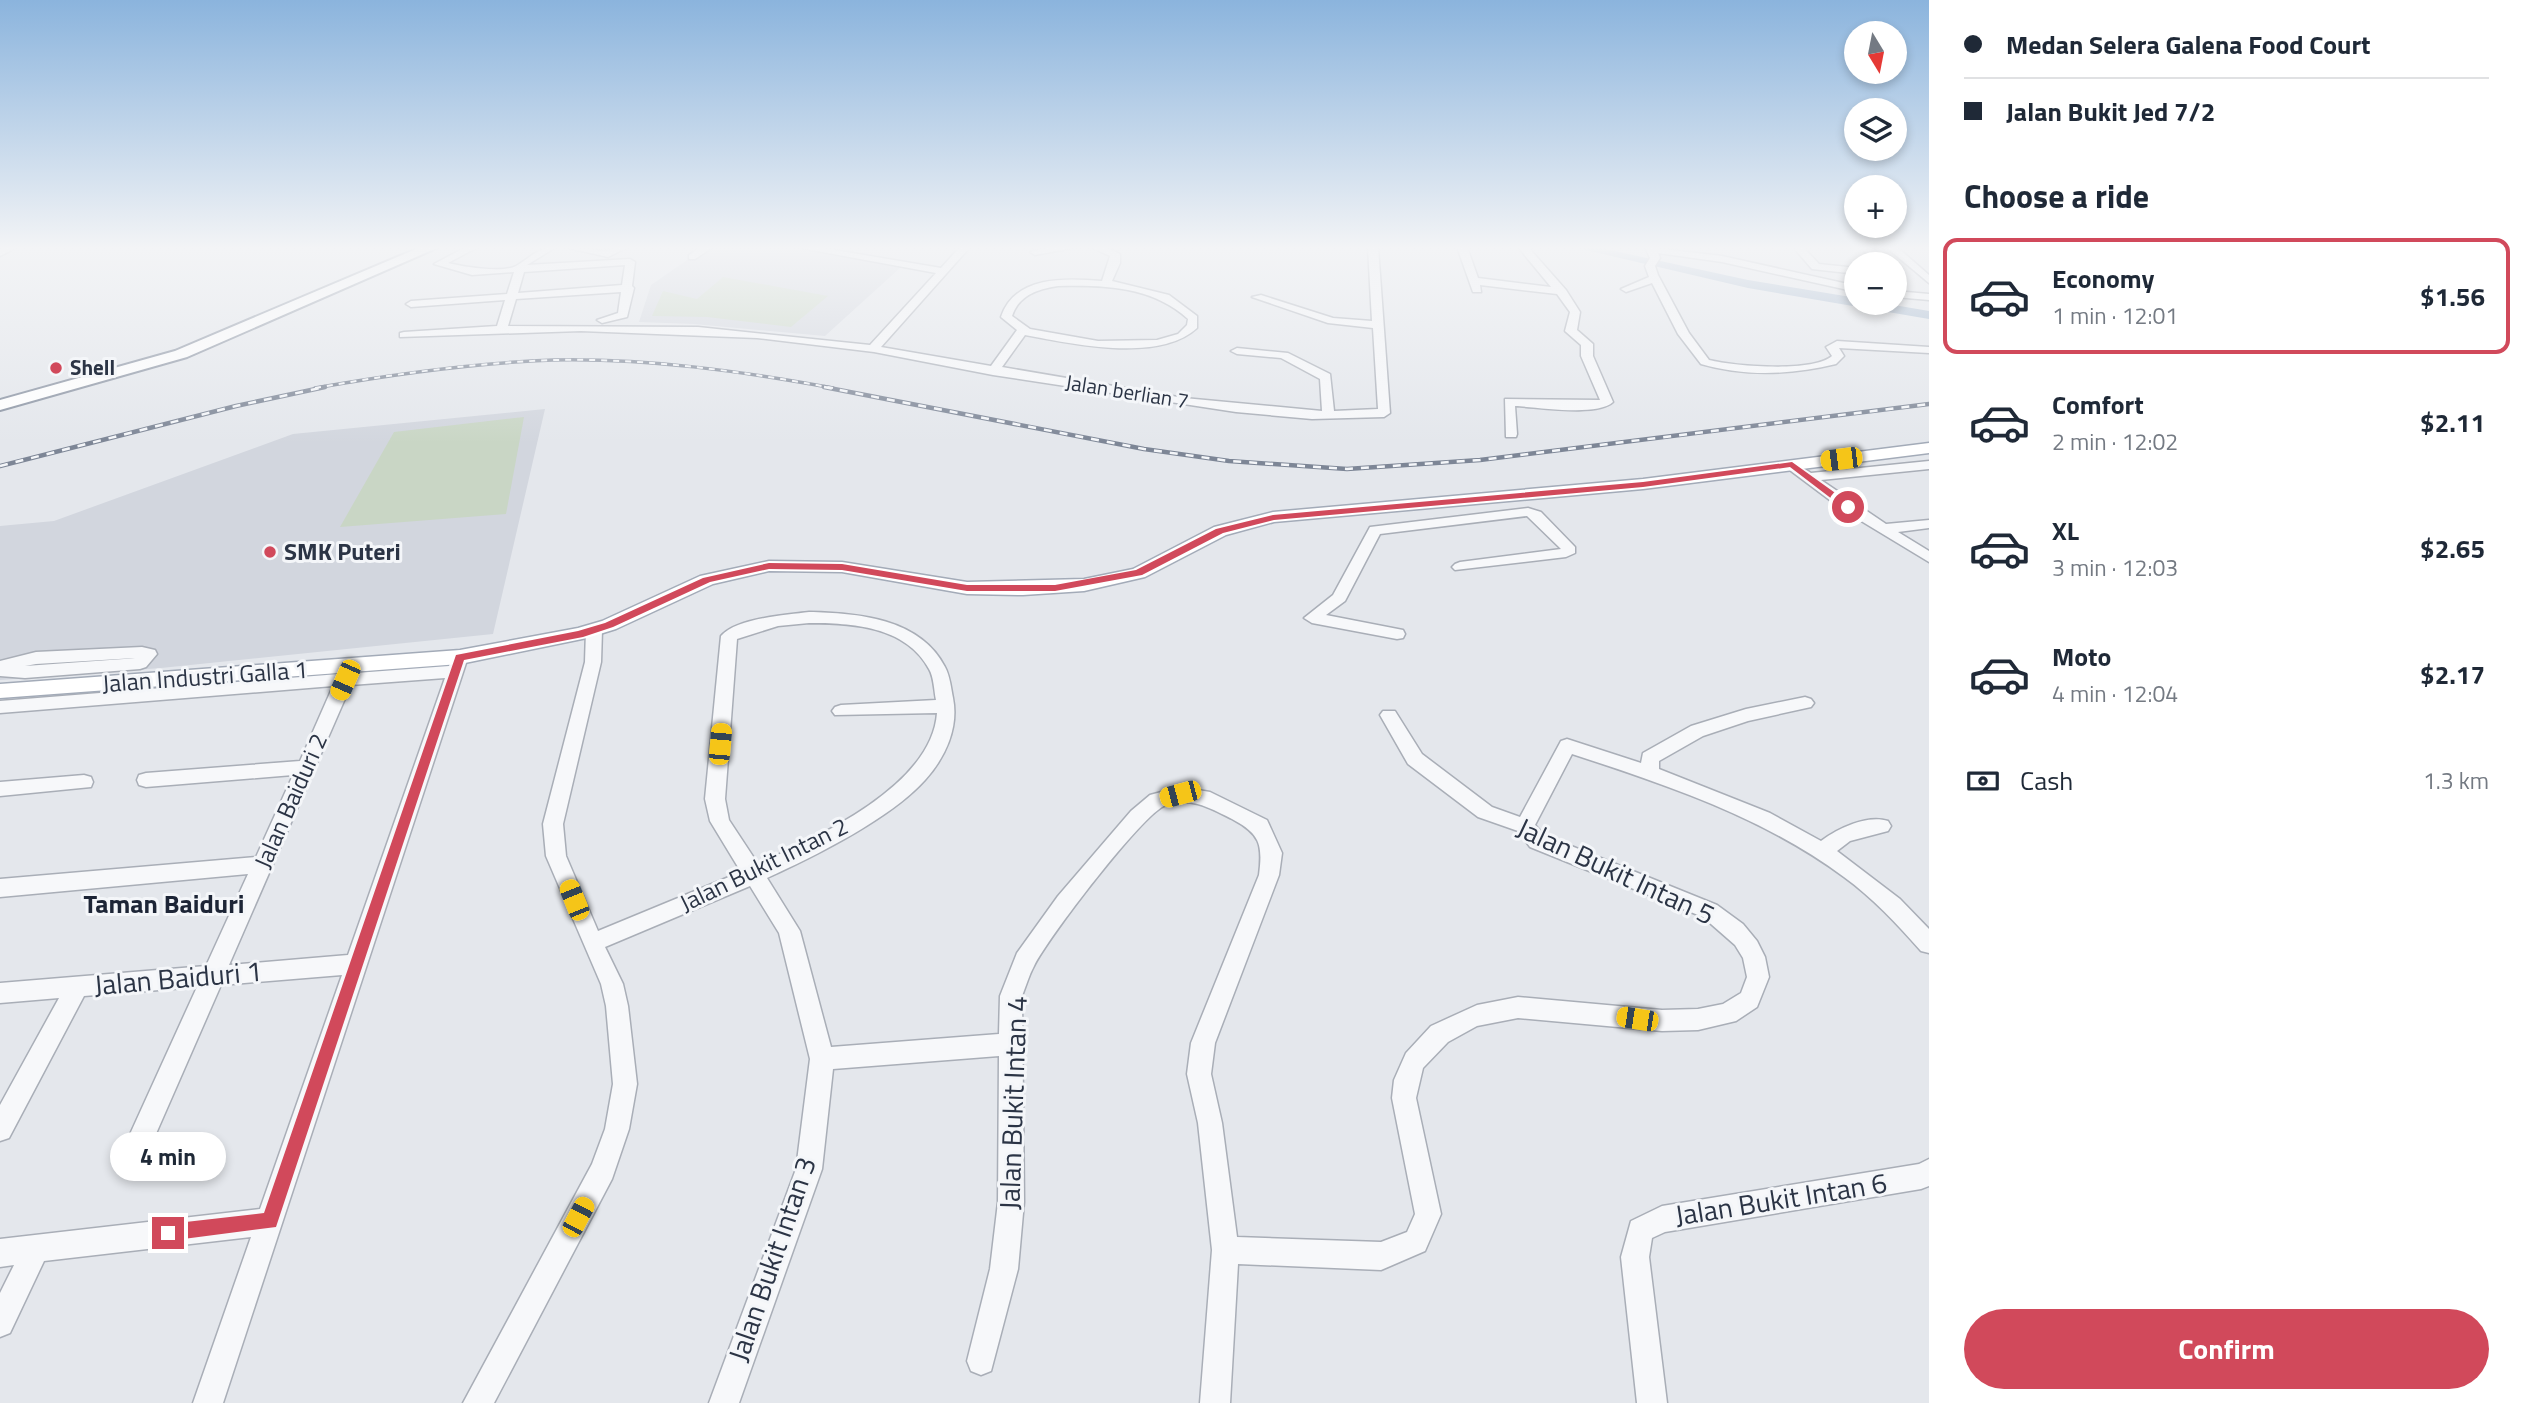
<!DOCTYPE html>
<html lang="en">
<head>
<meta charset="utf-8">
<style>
  body { margin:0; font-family:"Titillium Web",sans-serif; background:#f6f6f7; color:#1f2937; height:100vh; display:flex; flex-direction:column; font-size:26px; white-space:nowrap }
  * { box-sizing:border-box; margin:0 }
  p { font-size:23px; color:#747a83 }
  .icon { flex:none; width:38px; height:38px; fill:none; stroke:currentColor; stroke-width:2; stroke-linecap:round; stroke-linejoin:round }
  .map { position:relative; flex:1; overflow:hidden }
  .drawer { display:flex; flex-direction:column; background:#fff; width:595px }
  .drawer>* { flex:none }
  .top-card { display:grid; align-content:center; height:154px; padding:0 35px; background:#fff }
  .needle { width:46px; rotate:170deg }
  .buttons { position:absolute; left:1844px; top:21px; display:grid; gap:14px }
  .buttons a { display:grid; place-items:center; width:63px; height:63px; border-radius:50%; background:#fff; box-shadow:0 4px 10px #0003; font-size:35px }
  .end { position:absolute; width:32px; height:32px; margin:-16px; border:9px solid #d1495b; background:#fff; box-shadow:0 0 0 4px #fff }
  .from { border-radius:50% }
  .bubble { position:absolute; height:49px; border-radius:24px; background:#fff; box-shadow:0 4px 10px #0003; font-size:23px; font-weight:700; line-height:49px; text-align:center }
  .car { position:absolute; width:21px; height:42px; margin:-21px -10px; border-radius:9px; box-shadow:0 0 5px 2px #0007; background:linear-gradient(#f5c518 24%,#345 0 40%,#f5c518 0 76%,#345 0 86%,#f5c518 0) }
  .top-card b { display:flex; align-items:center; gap:24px; height:66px; font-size:26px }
  .top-card b+b { border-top:2px solid #e0e1e3 }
  .top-card i { width:18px; height:18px; background:#1f2937 }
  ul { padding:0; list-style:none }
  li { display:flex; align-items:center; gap:21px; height:116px; margin:0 14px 10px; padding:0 21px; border:4px solid transparent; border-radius:14px }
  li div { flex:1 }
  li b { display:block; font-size:26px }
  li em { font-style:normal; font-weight:700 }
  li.on { border-color:#d1495b }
  li>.icon { width:63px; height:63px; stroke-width:1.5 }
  h2 { padding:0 35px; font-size:32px; line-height:84px }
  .pay { display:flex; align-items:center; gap:18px; height:77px; padding:0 35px; font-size:26px }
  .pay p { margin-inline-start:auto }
  .cta { display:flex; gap:14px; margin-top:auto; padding:14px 35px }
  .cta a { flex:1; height:80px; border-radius:42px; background:#d1495b; color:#fff; font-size:28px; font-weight:700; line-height:80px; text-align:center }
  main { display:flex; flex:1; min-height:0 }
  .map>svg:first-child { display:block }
</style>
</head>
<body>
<main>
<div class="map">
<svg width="1929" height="1403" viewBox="0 0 1929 1403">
  <rect width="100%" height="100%" fill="#e4e7ec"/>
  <path fill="#d2d6de" d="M706,247h76l119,20 -76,69 -131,-12 -55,-2 12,-37z
    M545,409l-52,225 -332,34 -161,12v-154l54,-5 239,-87z"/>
  <path fill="#c9d6c5" d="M723,277l105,19 -37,31 -84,-10 -55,-1 11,-25 34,8z
    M524,417l-18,97 -166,13 54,-95z"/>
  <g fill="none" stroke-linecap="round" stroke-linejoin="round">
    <path fill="#9fb4cc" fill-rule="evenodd" d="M1573,247h23l152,33 109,18v5h25l47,8v8l-181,-31z"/>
    <defs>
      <path id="minor" d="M5,247h13l-18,9v-7z
        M466,247h12l-30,16c16,4 54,10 68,3 14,-8 22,-19 40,-19l-29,18 103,-6 5,3 -3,24 2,2 -7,29 -25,6 -5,-3 21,-7 3,-21 -105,7 -8,27 190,1 172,18 66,-72 -141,-26h22l124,21 19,-21h10l-89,100 110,19 26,-36 -16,-13c14,-42 65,-39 101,-36l8,-25 -19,-9h14l15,7v9l-8,18 57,14 28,21v12c-38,35 -125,16 -172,7l-23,32 182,31 138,13 -2,-32 -39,-21 -44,-4 -6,-3 6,-3 51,5 42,21 4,37 44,-2 -5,-81 -45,-5 -76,-26 9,-2 72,23 39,3 -4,-74h10l12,166 -6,4 -72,2 -76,-7 -243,-37 -119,-23 -117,-14 -176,-7 -181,6v-4l4,-1 93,-6 8,-26 -94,7 -5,-3 5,-3 96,-7 7,-22 -42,3 -38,-11zM625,265l-3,20 -104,8 6,-21zM1058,286c46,-1 94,0 130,33l-1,6 -9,9 -21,6 -59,1 -68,-12 -18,-13c7,-21 26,-27 46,-30z
        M564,247l43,4 8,-4h13l-20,10z
        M701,247h12l-18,12h-6v-4z
        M1051,247h27l-43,8 -5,-3z
        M1457,247h10l11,31 73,9 -33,-40h10l38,43 14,22 -3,18 16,14v12l20,46c-16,15 -75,5 -98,4l2,28 -1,3h-10l-1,-38 95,1 -19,-44v-11l-16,-14 5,-19 -13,-18 -77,-9 1,7h-8z
        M1645,247l77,9 135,30v6l-135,-30 -64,-9 2,5 -5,8 3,9 31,58 20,27c25,6 103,13 123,-4l-6,-9 11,-6 92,6v6l-90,-5 5,8 -8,8c-46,11 -90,13 -135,0l-23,-30 -26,-51 -26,9 -5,-3 28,-12 -4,-11 5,-8z
        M1793,247h10l16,17 38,4v6l-45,-5z
        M1860,247h11l18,17h-11z
        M1886,247h11l32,28v8z
        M1895,272l7,3v4h-7z
        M1895,291l34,3v6l-34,-3z
        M1792,461l19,12 118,-12v8l-108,11 65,44 43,-4v8l-31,4 31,19v11l-86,-52 -56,-42 -2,-3z
        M1528,508l13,4 34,35v6l-9,4 -111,13 -3,-3 3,-3 5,-2 101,-13 -34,-33 -147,18 -35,67 -19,14 77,15 2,4 -2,4 -6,1 -85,-16 -8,-5 29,-23 37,-68z
        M809,612c48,1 111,6 136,55 5,9 6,21 8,31 6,30 -8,60 -28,82 -35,39 -110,76 -158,98l33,53 31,116 168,-13 1,-38 17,-43 41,-57 73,-85 19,-16 30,-8 30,5 57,28 15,33 -3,22 -64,168 -4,31 11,49 15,114 144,5 26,-10 8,-18 -23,-116 2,-18 12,-27 25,-27 46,-21 41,-8 144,13 36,-1 25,-5 18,-11 6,-16 -4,-19 -8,-13 -32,-28 -173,-70 -12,-16 -40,-14 -70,-53 -28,-49 3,-4h12l27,43 70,53 28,10 41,-76 6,-2 74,24 2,-10 48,-27 55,-17 59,-12 6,2 3,4 -3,4 -63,14 -45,15 -44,25v8l111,44 51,28c16,-12 46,-27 67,-20l3,5 -3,5 -38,10 -13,10 63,48 29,30v24l-8,-2c-24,-27 -48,-53 -77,-74 -81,-60 -177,-92 -272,-123l-37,71 9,10 173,70 26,19 14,17 8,16 4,20 -12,30 -21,14 -38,9 -36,1 -144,-13 -41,8 -29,16 -25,26 -7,30 25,116 -16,37 -44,19 -143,-6 -8,139h-30l12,-153 -14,-127 -11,-49 4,-31 68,-168c4,-31 1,-41 -27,-56 -20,-10 -42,-23 -66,-14 -23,8 -119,134 -132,161 -5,9 -8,20 -12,30l2,206 -6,67 -27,102 -10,4 -10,-4 -4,-10 23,-92 8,-67 1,-146 -166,13 -11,100 -83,234h-30l87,-234 14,-110 -31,-126 -29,-47 -145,61 18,37 5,22 9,78 -8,45 -17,50 -118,224h-31l129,-239 13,-35 8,-45 -7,-78 -5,-22 -55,-128 -3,-32 42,-162 1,-32 8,-5 8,5 -1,32 -38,162 3,32 32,75 143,-59 -31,-51 -5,-22 16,-163c15,-18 65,-21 88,-24zM809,623c42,0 97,3 120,46 5,8 5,22 7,31l-95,5 -6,2 -3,4 3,4 102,-2c-5,73 -119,124 -179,151l-29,-44 -4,-21 12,-160 41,-13z
        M142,647l13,3 2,4 -11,13 -6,2 -115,9 -25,-2v-15l36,-9zM135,658l-11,1 -99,7 11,-2z
        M460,651l8,6 -245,746h-30l58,-166 -207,24 -34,72 -10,4v-44l14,-28 -14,2v-28l260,-30 82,-234 -121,10 -73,167 -9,4 -9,-4 -4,-9 71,-156 -113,9 -75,142 -9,3v-36l59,-107 -59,5v-20l206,-17 42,-92 -248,23v-18l256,-22 37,-82 -147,12 -7,-2 -2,-5 2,-5 7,-2 154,-12 33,-75 -333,27v-12l339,-27 6,-12 6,-2 8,6 -3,7 93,-7 5,-13zM445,678l-97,277 -119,10 122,-280z
        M84,775l7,2 2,5 -2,5 -91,9v-14z
        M1929,1159v27l-8,3 -256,43 -13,6 -3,19 18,146h-30l-16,-146 10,-36 31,-15 257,-42z"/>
      <path id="major" d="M1929,443v10l-286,36 -369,33 -48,13 -81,42 -61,14 -61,4 -56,-1 -125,-22 -73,-1 -56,13 -97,45 -29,9 -127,26 -460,34v-14l460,-34 118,-22 24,-7 98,-45 69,-15 73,1 125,20 117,-3 49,-10 81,-42 59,-15 370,-33z"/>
      <path id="highway" d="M421,247h18l-252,110 -187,53v-10l175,-49z"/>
    </defs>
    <use href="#minor" stroke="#a9aeb7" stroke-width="3"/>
    <use href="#major" stroke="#a3abb8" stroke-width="3"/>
    <use href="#highway" stroke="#8b94a3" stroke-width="4"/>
    <use href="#minor" fill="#f7f8fa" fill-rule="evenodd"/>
    <use href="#major" fill="#fff" fill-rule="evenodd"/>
    <use href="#highway" fill="#fff" fill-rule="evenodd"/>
    <defs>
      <path id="rail-far1" d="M315,388c79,-14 158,-25 238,-28 93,-2 188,11 280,28"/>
      <path id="rail" d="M824,387l320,62 85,12 118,8 133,-9 449,-56
        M0,466l236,-60 89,-19"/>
    </defs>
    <use href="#rail-far1" stroke="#7d8696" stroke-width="3.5"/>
    <use href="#rail" stroke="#7d8696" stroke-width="4.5"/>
    <use href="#rail-far1" stroke="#f4f6f9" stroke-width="2" stroke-dasharray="6" stroke-linecap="butt"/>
    <use href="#rail" stroke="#f4f6f9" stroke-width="2.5" stroke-dasharray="8" stroke-linecap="butt"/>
  </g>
  <linearGradient id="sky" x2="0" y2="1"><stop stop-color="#8bb4dd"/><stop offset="0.56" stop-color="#f3f4f6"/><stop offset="1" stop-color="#f3f4f6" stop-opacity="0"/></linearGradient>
  <rect width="1929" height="443" fill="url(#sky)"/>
  <path fill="#d1495b" d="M1792,462l60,43v4h-7l-55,-42 -147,20 -369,33 -51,13 -81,42 -87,16h-88l-125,-21 -73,-1 -59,13 -97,45 -30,10 -119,23 -188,567 -108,14 -6,-2 -3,-6 3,-6 6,-3 96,-11 192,-558 122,-24 27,-8 98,-45 66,-15 73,1 125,21h88l81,-15 80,-41 57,-14 370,-33z"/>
  <g fill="#d1495b" stroke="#f4f6f9" stroke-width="2.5">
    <circle cx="56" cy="368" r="7"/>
    <circle cx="270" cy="552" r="7"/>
  </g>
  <g text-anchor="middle" stroke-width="6" stroke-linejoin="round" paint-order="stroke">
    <g font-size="21" font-weight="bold" fill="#2b3445" stroke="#f4f6f9" text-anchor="start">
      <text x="70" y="375">Shell</text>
    </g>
    <g font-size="21" fill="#2b3445" stroke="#f4f6f9">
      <text transform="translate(1127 392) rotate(9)" y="7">Jalan berlian 7</text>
    </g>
    <g font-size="24" font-weight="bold" fill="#2b3445" stroke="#f4f6f9" text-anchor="start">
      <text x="284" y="560">SMK Puteri</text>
    </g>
    <g font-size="24" fill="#2b3445" stroke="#f4f6f9">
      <text transform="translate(205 677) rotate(-4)" y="8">Jalan Industri Galla 1</text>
      <text transform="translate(291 801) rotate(-66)" y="8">Jalan Baiduri 2</text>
      <text transform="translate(764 865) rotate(-26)" y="8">Jalan Bukit Intan 2</text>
    </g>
    <g font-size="26" font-weight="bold" fill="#1d2536" stroke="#f4f6f9">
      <text x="164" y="913">Taman Baiduri</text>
    </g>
    <g font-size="28" fill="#2b3445" stroke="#f4f6f9">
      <text transform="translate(1616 871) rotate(25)" y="10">Jalan Bukit Intan 5</text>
      <text transform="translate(178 978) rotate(-5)" y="10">Jalan Baiduri 1</text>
      <text transform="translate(1013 1103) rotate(-88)" y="10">Jalan Bukit Intan 4</text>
      <text transform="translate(1781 1199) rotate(-9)" y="10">Jalan Bukit Intan 6</text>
      <text transform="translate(772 1259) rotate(-71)" y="10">Jalan Bukit Intan 3</text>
    </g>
  </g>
</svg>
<div class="buttons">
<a><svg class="needle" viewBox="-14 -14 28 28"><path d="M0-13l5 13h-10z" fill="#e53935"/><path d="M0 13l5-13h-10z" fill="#747a83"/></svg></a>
<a><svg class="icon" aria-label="layers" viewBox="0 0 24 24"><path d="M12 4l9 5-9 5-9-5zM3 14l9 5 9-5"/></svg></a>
<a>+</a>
<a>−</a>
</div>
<i class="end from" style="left:1848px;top:507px"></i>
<i class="end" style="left:168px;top:1233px"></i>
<div class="bubble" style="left:110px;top:1132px;width:116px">4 min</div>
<i class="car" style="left:1841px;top:459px;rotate:263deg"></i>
<i class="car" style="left:345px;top:680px;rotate:204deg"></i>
<i class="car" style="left:720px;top:744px;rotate:5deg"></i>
<i class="car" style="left:1180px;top:794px;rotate:255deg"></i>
<i class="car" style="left:574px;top:900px;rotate:338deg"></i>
<i class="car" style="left:1637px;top:1019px;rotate:279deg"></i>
<i class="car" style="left:578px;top:1217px;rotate:28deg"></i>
</div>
<section class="drawer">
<div class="top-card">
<b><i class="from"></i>Medan Selera Galena Food Court</b>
<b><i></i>Jalan Bukit Jed 7/2</b>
</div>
<h2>Choose a ride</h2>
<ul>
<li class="on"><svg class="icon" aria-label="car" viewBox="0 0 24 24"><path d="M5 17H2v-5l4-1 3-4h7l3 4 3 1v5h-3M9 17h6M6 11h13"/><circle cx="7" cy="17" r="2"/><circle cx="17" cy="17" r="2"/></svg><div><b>Economy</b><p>1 min · 12:01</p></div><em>$1.56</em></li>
<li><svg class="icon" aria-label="car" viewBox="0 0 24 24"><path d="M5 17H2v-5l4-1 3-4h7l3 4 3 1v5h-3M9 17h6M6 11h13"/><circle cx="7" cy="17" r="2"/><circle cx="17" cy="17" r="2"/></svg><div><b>Comfort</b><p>2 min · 12:02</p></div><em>$2.11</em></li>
<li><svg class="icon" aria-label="car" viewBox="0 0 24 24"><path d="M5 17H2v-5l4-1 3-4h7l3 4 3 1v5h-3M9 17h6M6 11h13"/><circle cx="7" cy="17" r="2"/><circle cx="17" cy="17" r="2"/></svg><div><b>XL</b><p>3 min · 12:03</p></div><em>$2.65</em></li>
<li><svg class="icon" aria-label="car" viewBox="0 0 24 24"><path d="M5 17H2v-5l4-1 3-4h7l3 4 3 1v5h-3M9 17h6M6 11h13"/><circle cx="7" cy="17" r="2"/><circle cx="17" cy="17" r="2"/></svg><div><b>Moto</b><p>4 min · 12:04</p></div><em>$2.17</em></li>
</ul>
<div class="pay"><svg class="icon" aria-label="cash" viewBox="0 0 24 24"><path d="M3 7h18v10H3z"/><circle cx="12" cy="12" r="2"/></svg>Cash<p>1.3 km</p></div>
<div class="cta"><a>Confirm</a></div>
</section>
</main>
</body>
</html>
